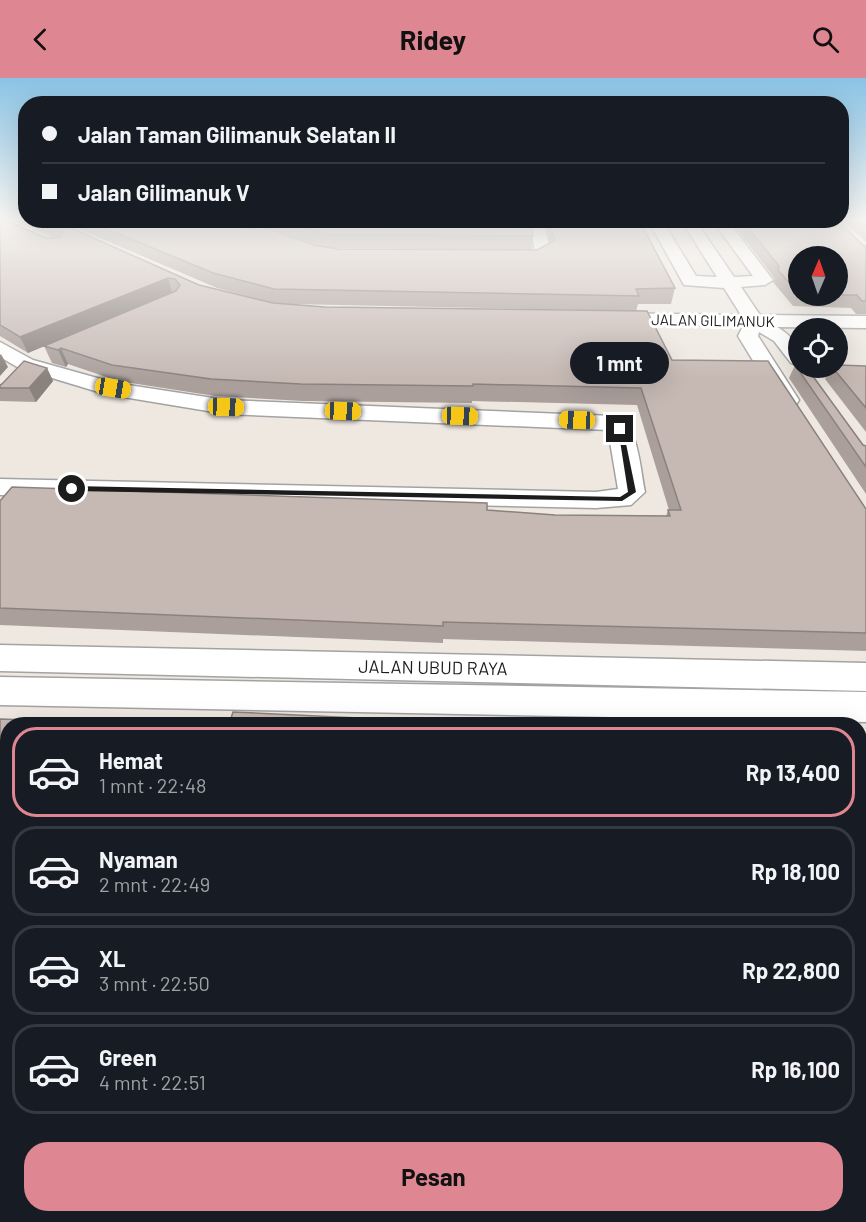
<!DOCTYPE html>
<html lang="id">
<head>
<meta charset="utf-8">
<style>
  body { margin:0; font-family:Barlow,sans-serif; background:#20242c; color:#f1f3f6; height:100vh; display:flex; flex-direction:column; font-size:22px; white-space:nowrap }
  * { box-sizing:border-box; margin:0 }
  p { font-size:20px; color:#9ea1a6 }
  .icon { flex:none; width:33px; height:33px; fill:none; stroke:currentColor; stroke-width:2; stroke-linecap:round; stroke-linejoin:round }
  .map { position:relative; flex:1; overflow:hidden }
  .sheet { position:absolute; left:0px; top:639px; width:867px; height:506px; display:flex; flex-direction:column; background:#171b24; border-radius:24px 24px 0 0; box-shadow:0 6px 24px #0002 }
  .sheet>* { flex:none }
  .hud { position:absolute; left:18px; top:18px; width:831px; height:132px; border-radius:24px; box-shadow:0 6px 24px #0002; display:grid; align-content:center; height:132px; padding:0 24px; background:#171b24 }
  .needle { width:39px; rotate:2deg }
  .fabs { position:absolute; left:788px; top:168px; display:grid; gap:12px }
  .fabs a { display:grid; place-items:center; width:60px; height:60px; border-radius:50%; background:#171b24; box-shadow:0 6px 24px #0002; font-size:30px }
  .end { position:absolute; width:27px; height:27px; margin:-14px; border:8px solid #1c1c1c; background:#fff; box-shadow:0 0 0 3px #fff }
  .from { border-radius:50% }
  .bubble { position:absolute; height:42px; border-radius:21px; background:#171b24; box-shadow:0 6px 24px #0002; font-size:20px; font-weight:700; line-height:42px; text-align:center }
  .car { position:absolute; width:18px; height:36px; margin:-18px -9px; border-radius:8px; box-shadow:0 0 4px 2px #0007; background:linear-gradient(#f5c518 24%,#345 0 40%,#f5c518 0 76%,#345 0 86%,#f5c518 0) }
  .hud b { display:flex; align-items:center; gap:21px; height:57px; font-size:22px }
  .hud b+b { border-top:2px solid #363941 }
  .hud i { width:15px; height:15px; background:#f1f3f6 }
  ul { padding:10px 0 0; list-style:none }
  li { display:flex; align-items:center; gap:18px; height:90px; margin:0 12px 9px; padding:0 12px; border:3px solid #363941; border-radius:24px }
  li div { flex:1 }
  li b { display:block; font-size:22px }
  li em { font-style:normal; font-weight:700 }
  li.current { border-color:#df8693 }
  li>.icon { width:54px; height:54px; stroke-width:1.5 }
  .button { display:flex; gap:12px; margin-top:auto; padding:12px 24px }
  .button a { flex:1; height:69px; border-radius:24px; background:#df8693; color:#111; font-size:24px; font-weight:700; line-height:69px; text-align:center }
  header { display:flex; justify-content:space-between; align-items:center; height:78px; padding:0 24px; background:#df8693; color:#111; font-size:27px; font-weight:700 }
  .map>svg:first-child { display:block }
</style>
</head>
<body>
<header><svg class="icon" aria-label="back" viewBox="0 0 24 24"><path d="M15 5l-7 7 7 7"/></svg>Ridey<svg class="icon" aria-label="search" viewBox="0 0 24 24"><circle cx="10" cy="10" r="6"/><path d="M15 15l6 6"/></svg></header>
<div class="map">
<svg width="866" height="1144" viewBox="0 0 866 1144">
  <rect width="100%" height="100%" fill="#eee8e1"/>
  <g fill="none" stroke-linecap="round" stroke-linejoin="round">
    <defs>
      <path id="minor" d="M38,142h25l-2,3 -41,11 -7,-4 2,-3z
        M218,142h22l59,21 3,3 -3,3h-10z
        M529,142h14l8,33c-11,12 -36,11 -51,7l-2,-3 2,-3 35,-3z
        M648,142h14l34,56 21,1 -36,-57h14l39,57 19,-1 -41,-56h15l46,60 -8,5 -24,2 19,28 106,1v12l-89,-1c17,10 21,18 21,38l-7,-2 -17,-22 -15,-9 -1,4 41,64 -3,5 -8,2 -8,-2 -42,-69 5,-10 -143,-3 -2,-4 2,-4 7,-2 134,2 -17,-27 -40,-3z
        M0,264l33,18 82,23 111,17 388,16c25,6 26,54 31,76l-14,13 -35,3 -596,-13v-16l596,13 22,-3 -10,-59 -382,-16 -121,-20 -86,-26 -19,-11z
        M0,567l866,18v28l-866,-20z
        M0,599l866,15v30l-866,-17z
        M0,908h8v48h-8z
        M866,985v55l-5,2 5,2v78l-6,-3v-131z
        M8,1105v32h28l-3,7h-33v-35z
        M396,1137h58l-1,7h-58z"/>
    </defs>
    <use href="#minor" stroke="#a3a3a3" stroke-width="3"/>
    <use href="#minor" fill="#fff" fill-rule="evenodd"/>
  </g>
  <path fill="#aa9f9b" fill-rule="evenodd" d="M0,141l46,19h8l-42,-19h14v1h27l146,65 70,17 -52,-14 -159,-68h166l29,10 66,16 -53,-19 -1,-7h266l2,16 -1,14 -201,-2 7,1 199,1 13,-7 -6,-23h95l36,68 -4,16h-33l-2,7 -345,-7 381,56 194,149v142l-423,-12v4l-443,-18v-124l487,9 68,5 111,1 2,-6h1l-32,-105 -165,-4v2l-169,-2 -88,-5 -97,-15 -50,-17 -2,3 -14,-4 -8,-17 -16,7 -28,-17z
    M842,141h24v23z
    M730,142h107l27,26h2v68h-10l-5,-6 -58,-2 -20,-24 2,-3zM798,178h39v40h-39z
    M795,287l68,80 3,1v48l-77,-116z
    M866,288v66l-41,-53 5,-11z
    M47,290l6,13 -17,21 -36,-1v-16z
    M0,641l8,5v211h-8z
    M860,667h6v225l-6,-1z
    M472,1137h375l2,7h-377z"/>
  <path fill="#8b827e" d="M168,200l4,15 -144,60 -8,-16z
    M61,270l7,16 -2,3 -8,-17z
    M1,276l7,13 -8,9v-21z
    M47,290l6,13 -17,21 -7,-14z
    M376,1137h4v7h-4z"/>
  <path fill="#c6b9b4" stroke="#8b827e" stroke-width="1.5" d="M0,141h2l44,19h13l4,-5 -4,-4 -18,-9h12l146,65 74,18 52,4 322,4 25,49 96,1 98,148v124l-423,-11v4l-443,-18v-107l12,-14 475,16v7l68,5 115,1 -2,-6h13l-40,-122 -168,-4v2l-172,-2 -90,-5 -99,-14 -51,-17 -3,2 -14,-4 132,-55 4,-6 -5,-6 -7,-1 -148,59 -20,-12z
    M858,141h8v7z
    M85,142h139l29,10 3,-6 58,21 24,4 199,1 18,-10 -6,-20h90l36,68 -39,1 3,7 -365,-7 -61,-16z
    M284,142h247l2,16 -210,-2z
    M742,142h95l27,26h2v55h-4l-5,-6h-20v-39h-39v37l-20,-23 1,-4z
    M24,283l23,7 -18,20h-29v-3l2,-1z
    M795,287h3v3h9l56,77 3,1v21z
    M837,287l29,1v42l-33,-40h4z
    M233,634l167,8 -1,4h-170z
    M0,641l149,5h-141v200l-8,-1z
    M860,667h6v210h-6z
    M21,1137h355v7h-358z
    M474,1137h373l2,7h-374z"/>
  <linearGradient id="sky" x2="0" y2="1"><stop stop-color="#8ac3e5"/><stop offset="0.47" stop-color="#f7f5f2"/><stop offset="1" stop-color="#f7f5f2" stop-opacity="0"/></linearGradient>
  <rect width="866" height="301" fill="url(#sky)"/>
  <path fill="#1c1c1c" d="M618,350l5,1 13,63 -14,9 -550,-10 -4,-2 4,-3 548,11 8,-5z"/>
  <g text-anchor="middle" stroke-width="6" stroke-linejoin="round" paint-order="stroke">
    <g font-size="15" fill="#1c1c1c" stroke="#fff">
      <text transform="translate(713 243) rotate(1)" y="5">JALAN GILIMANUK</text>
    </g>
    <g font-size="18" fill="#1c1c1c" stroke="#fff">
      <text transform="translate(433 590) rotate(1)" y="6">JALAN UBUD RAYA</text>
    </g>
  </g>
</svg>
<div class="fabs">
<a><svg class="needle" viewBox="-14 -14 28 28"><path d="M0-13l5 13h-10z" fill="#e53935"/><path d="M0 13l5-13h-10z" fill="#9ea1a6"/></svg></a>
<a><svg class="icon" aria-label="locate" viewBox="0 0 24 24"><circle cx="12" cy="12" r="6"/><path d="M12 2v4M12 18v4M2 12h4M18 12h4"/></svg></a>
</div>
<i class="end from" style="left:72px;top:411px"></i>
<i class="end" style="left:620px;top:351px"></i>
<div class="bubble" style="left:570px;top:264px;width:99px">1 mnt</div>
<i class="car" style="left:113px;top:310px;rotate:99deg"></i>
<i class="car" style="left:226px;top:329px;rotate:92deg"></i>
<i class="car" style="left:343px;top:333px;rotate:92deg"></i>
<i class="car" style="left:460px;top:338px;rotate:92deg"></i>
<i class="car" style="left:577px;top:342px;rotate:272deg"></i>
<div class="hud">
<b><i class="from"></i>Jalan Taman Gilimanuk Selatan II</b>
<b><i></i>Jalan Gilimanuk V</b>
</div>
<section class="sheet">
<ul>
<li class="current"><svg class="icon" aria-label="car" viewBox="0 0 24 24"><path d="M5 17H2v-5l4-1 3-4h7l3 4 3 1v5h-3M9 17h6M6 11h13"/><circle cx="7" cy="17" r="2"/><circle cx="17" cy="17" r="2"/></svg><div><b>Hemat</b><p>1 mnt · 22:48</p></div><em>Rp 13,400</em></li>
<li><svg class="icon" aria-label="car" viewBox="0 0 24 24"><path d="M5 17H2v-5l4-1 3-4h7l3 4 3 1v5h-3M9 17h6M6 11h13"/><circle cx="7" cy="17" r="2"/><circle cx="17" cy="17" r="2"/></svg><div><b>Nyaman</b><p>2 mnt · 22:49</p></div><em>Rp 18,100</em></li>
<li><svg class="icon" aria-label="car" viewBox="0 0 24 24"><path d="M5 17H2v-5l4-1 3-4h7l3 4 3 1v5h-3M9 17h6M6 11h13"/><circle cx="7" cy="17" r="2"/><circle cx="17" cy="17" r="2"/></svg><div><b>XL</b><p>3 mnt · 22:50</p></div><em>Rp 22,800</em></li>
<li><svg class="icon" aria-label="car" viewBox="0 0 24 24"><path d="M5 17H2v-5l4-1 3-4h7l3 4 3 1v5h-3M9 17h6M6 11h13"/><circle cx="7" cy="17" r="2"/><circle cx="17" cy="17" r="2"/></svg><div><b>Green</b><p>4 mnt · 22:51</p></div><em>Rp 16,100</em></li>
</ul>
<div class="button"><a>Pesan</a></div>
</section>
</div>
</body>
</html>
